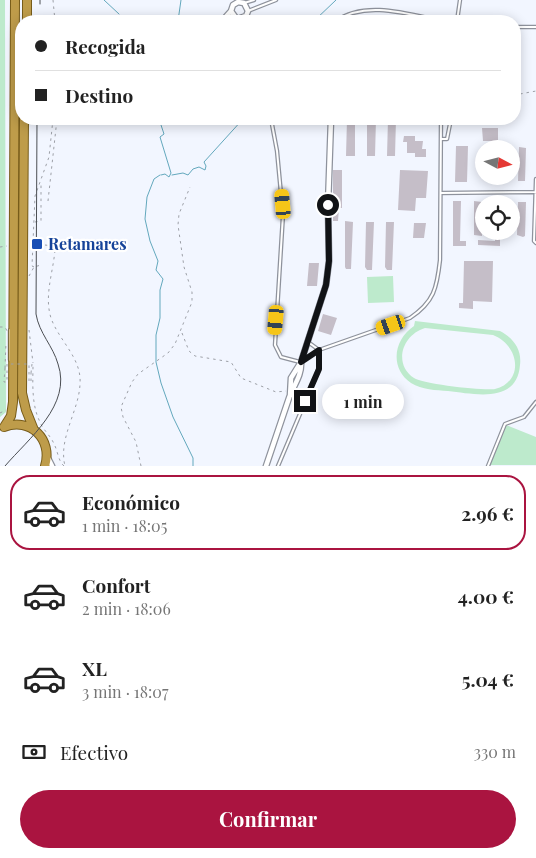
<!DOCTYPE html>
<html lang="es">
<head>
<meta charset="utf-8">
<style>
  body { margin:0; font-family:"Playfair Display",serif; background:#f6f6f6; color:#222; height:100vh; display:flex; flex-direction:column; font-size:19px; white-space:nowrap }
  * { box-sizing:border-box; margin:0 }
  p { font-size:16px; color:#767676 }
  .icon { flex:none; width:28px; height:28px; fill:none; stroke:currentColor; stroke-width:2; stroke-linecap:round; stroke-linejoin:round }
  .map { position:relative; height:466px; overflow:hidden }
  .side { display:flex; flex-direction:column; background:#fff; flex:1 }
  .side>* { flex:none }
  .guide { position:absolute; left:15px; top:15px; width:506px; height:110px; border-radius:20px; box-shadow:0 2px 12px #0003; display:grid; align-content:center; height:110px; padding:0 20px; background:#fff }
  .needle { width:32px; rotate:97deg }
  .buttons { position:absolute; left:475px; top:140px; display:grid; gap:10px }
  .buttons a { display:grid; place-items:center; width:45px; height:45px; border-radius:50%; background:#fff; box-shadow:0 2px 12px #0003; font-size:25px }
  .end { position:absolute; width:22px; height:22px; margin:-11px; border:6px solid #111316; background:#fff; box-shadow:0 0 0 2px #fff }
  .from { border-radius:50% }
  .bubble { position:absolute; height:35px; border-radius:18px; background:#fff; box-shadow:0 2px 12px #0003; font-size:16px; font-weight:700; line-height:35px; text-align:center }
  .car { position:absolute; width:15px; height:30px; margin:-15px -8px; border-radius:6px; box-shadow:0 0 4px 1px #0007; background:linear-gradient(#f5c518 24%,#345 0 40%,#f5c518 0 76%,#345 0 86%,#f5c518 0) }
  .guide b { display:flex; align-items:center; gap:18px; height:48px; font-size:19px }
  .guide b+b { border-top:1px solid #e0e0e0 }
  .guide i { width:12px; height:12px; background:#222 }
  ul { padding:9px 0 0; list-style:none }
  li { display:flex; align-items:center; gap:15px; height:75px; margin:0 10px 8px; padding:0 10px; border:2px solid transparent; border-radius:20px }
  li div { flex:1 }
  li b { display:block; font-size:19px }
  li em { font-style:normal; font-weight:700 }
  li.current { border-color:#aa1440 }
  li>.icon { width:45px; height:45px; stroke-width:1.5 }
  .pay { display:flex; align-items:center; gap:12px; height:55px; padding:0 20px; font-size:19px }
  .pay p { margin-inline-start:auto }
  .primary-button { display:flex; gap:10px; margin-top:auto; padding:10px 20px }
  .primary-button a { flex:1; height:58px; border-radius:30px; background:#aa1440; color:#fff; font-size:20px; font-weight:700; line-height:58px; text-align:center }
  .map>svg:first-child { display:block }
</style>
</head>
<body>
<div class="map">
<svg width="536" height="466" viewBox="0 0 536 466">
  <rect width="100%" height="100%" fill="#f2f6ff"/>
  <path fill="#bdeacc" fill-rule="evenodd" d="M0,0h5l1,412 -6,5z
    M393,276l1,26 -26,1 -1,-26z
    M415,321l85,10c13,7 22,18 20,34 -3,39 -45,29 -72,26 -12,-1 -26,-1 -37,-8 -22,-15 -17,-44 3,-57zM425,328l68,7c26,10 32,46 2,54 -11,2 -72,-5 -81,-11 -21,-14 -12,-43 11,-50z
    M506,425l30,12v28h-46z"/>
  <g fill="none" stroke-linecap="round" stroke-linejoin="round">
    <path stroke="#63a8bd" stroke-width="1" d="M104,0l15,14
      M178,21l3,-21
      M314,21l22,-21
      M159,119l5,15 -4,3 11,36 -2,4 -4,-3 -4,1
      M160,175l-6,4 -7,18 -2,22 5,22 8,20 -2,9 7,9 -3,11v28l-4,17v27l5,21 12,34 20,41v8
      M172,175l11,-2 5,2 5,-6 6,-2 6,3 1,-4 -2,-4 39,-43"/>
  </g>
  <path fill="#c5bec8" d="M347,119h8v37h-9z
    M367,119h9l-1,37h-8z
    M388,119h8l-1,37h-8z
    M482,128h16v13h-15z
    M404,136h11v5h8l-1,8h4v8h-11v-4h-8v-11h-4z
    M456,146h12l-1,36h-12z
    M519,147l7,1 -1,33h-7z
    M333,170h9v38h-3l-1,13h-5z
    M400,170l28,1 -2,27h-10l-1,13 -17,-1z
    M453,201h8l-1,40h6v5h-13z
    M474,201l8,1v34l-8,-1z
    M518,202h8l-1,34 -2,1 -6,-2z
    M345,221l8,1 -2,47h-5l-1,-2z
    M366,222h8l-2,48h-5l-2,-3z
    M386,222h8l-2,48h-5l-2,-3z
    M414,223h12l-2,15h-11z
    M495,231h9l-1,4 -3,2v9l-22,-1v-5l17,1z
    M464,261h29l-1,41 -19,-1v8l-14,-1v-5h4z
    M309,263h10l-2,23h-10z
    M323,314l14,4 -6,17 -13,-4z"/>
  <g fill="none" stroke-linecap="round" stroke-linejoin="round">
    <defs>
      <path id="service" d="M244,3l10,-3
        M248,11l28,-11
        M336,21c29,-21 72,-7 106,0
        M457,21l3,-21
        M515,27h21
        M515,102v8
        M271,119l6,32 6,64 -8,130 6,12 19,5
        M441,139h6l4,-20
        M536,179l-2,62 2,2
        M441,193l95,-1
        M10,360v-30
        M304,360l15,-10 91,-32c24,-16 27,-30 30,-58l1,-141
        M278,466l41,-97v-19l-11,-8
        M488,466l17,-42 19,-7 12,-15"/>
      <path id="minor" d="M222,21l9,-10
        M231,21l15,-5 2,-5 -4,-8 -6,-1 -5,3 -2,6 5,7
        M290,396l1,-18 10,-16 25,-77 3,-24 -1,-56 3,-86
        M47,456l5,10
        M266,466c8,-23 15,-45 23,-68 4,-12 13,-22 12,-36"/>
      <path id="trunk" d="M27,0v21
        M24,119l-2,274 4,17 8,20
        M4,427l7,-11 2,-14 2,-402
        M4,427c26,-10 49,12 41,39"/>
    </defs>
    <use href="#service" stroke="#8e929c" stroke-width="4.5"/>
    <use href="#minor" stroke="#8e929c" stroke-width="7"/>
    <use href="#trunk" stroke="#775c1a" stroke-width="10"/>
    <path stroke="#9da0a7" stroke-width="1" stroke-dasharray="2.5 4" stroke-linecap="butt" d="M53,0l2,21
      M515,98l5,-4 16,-3
      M48,201l9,-82
      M35,222l6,-1v-37
      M45,245l8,1 2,4c-2,23 -11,46 -4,68 8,23 31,40 29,66 -1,27 -22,54 -15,82
      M0,247l7,-1
      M34,267l-2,-1 3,-70 14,-39 4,-38
      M29,276l5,-9 7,-2
      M0,327h5l2,4
      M29,330l4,33
      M182,333l7,18 6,5 36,6 10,16 35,14 10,-1
      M5,368l1,-26
      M31,373l1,-9h1c0,18 -2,40 7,58 3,8 11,14 14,22 4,7 4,17 10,22
      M0,413l6,-3
      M141,466l-5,-24 -13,-25 -2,-10 11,-25 6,-8 30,-21 7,-9 17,-42v-10l-8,-25 -6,-42 1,-11 11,-27"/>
    <use href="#service" stroke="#fff" stroke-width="2"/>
    <use href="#minor" stroke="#fff" stroke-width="4.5"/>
    <use href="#trunk" stroke="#be9c4a" stroke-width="8"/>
    <path stroke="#4b4e53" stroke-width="1" d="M40,4v-4
      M5,466c24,-28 67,-61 53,-102 -5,-18 -19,-31 -22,-50l1,-195"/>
    <path stroke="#9da0a7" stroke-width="1" stroke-dasharray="2.5 4" stroke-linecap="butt" d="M5,368l-1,14h3v-18h22v18h2v-9"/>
  </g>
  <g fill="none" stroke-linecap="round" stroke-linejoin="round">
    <path stroke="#111316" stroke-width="6" d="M305,401l14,-32v-19l-18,12 25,-77 3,-24 -1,-56"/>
  </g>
  <rect fill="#1a4fb4" stroke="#fff" stroke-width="2" x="31" y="238" width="12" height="12" rx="2.5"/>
  <g text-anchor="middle" stroke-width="4.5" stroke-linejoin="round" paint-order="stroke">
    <g font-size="16" font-weight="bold" fill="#164399" stroke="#fff" text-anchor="start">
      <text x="48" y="250">Retamares</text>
    </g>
  </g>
</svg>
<div class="buttons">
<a><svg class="needle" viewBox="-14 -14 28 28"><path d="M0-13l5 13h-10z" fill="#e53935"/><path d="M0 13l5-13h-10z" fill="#767676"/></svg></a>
<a><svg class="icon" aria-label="locate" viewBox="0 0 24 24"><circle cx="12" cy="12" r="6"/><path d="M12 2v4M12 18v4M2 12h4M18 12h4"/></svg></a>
</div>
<i class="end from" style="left:328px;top:205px"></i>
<i class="end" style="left:305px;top:401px"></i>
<div class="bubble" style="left:322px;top:384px;width:82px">1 min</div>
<i class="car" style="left:283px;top:204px;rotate:355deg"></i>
<i class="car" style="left:276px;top:320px;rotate:185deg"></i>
<i class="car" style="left:391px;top:325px;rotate:251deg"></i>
<div class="guide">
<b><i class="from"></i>Recogida</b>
<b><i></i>Destino</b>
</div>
</div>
<section class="side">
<ul>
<li class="current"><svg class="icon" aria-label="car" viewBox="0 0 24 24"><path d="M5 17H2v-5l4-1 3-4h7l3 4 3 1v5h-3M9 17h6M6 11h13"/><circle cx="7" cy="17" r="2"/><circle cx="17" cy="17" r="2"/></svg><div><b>Económico</b><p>1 min · 18:05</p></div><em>2.96 €</em></li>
<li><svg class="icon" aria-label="car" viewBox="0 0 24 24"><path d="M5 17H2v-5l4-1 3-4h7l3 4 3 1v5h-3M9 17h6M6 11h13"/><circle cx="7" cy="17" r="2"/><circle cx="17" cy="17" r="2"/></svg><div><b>Confort</b><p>2 min · 18:06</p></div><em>4.00 €</em></li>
<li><svg class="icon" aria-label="car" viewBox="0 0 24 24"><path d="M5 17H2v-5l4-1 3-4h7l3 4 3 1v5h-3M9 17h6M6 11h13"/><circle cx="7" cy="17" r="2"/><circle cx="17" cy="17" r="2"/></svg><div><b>XL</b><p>3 min · 18:07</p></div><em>5.04 €</em></li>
</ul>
<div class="pay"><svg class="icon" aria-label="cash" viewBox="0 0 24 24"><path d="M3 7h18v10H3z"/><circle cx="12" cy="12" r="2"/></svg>Efectivo<p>330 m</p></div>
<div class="primary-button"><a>Confirmar</a></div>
</section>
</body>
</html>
